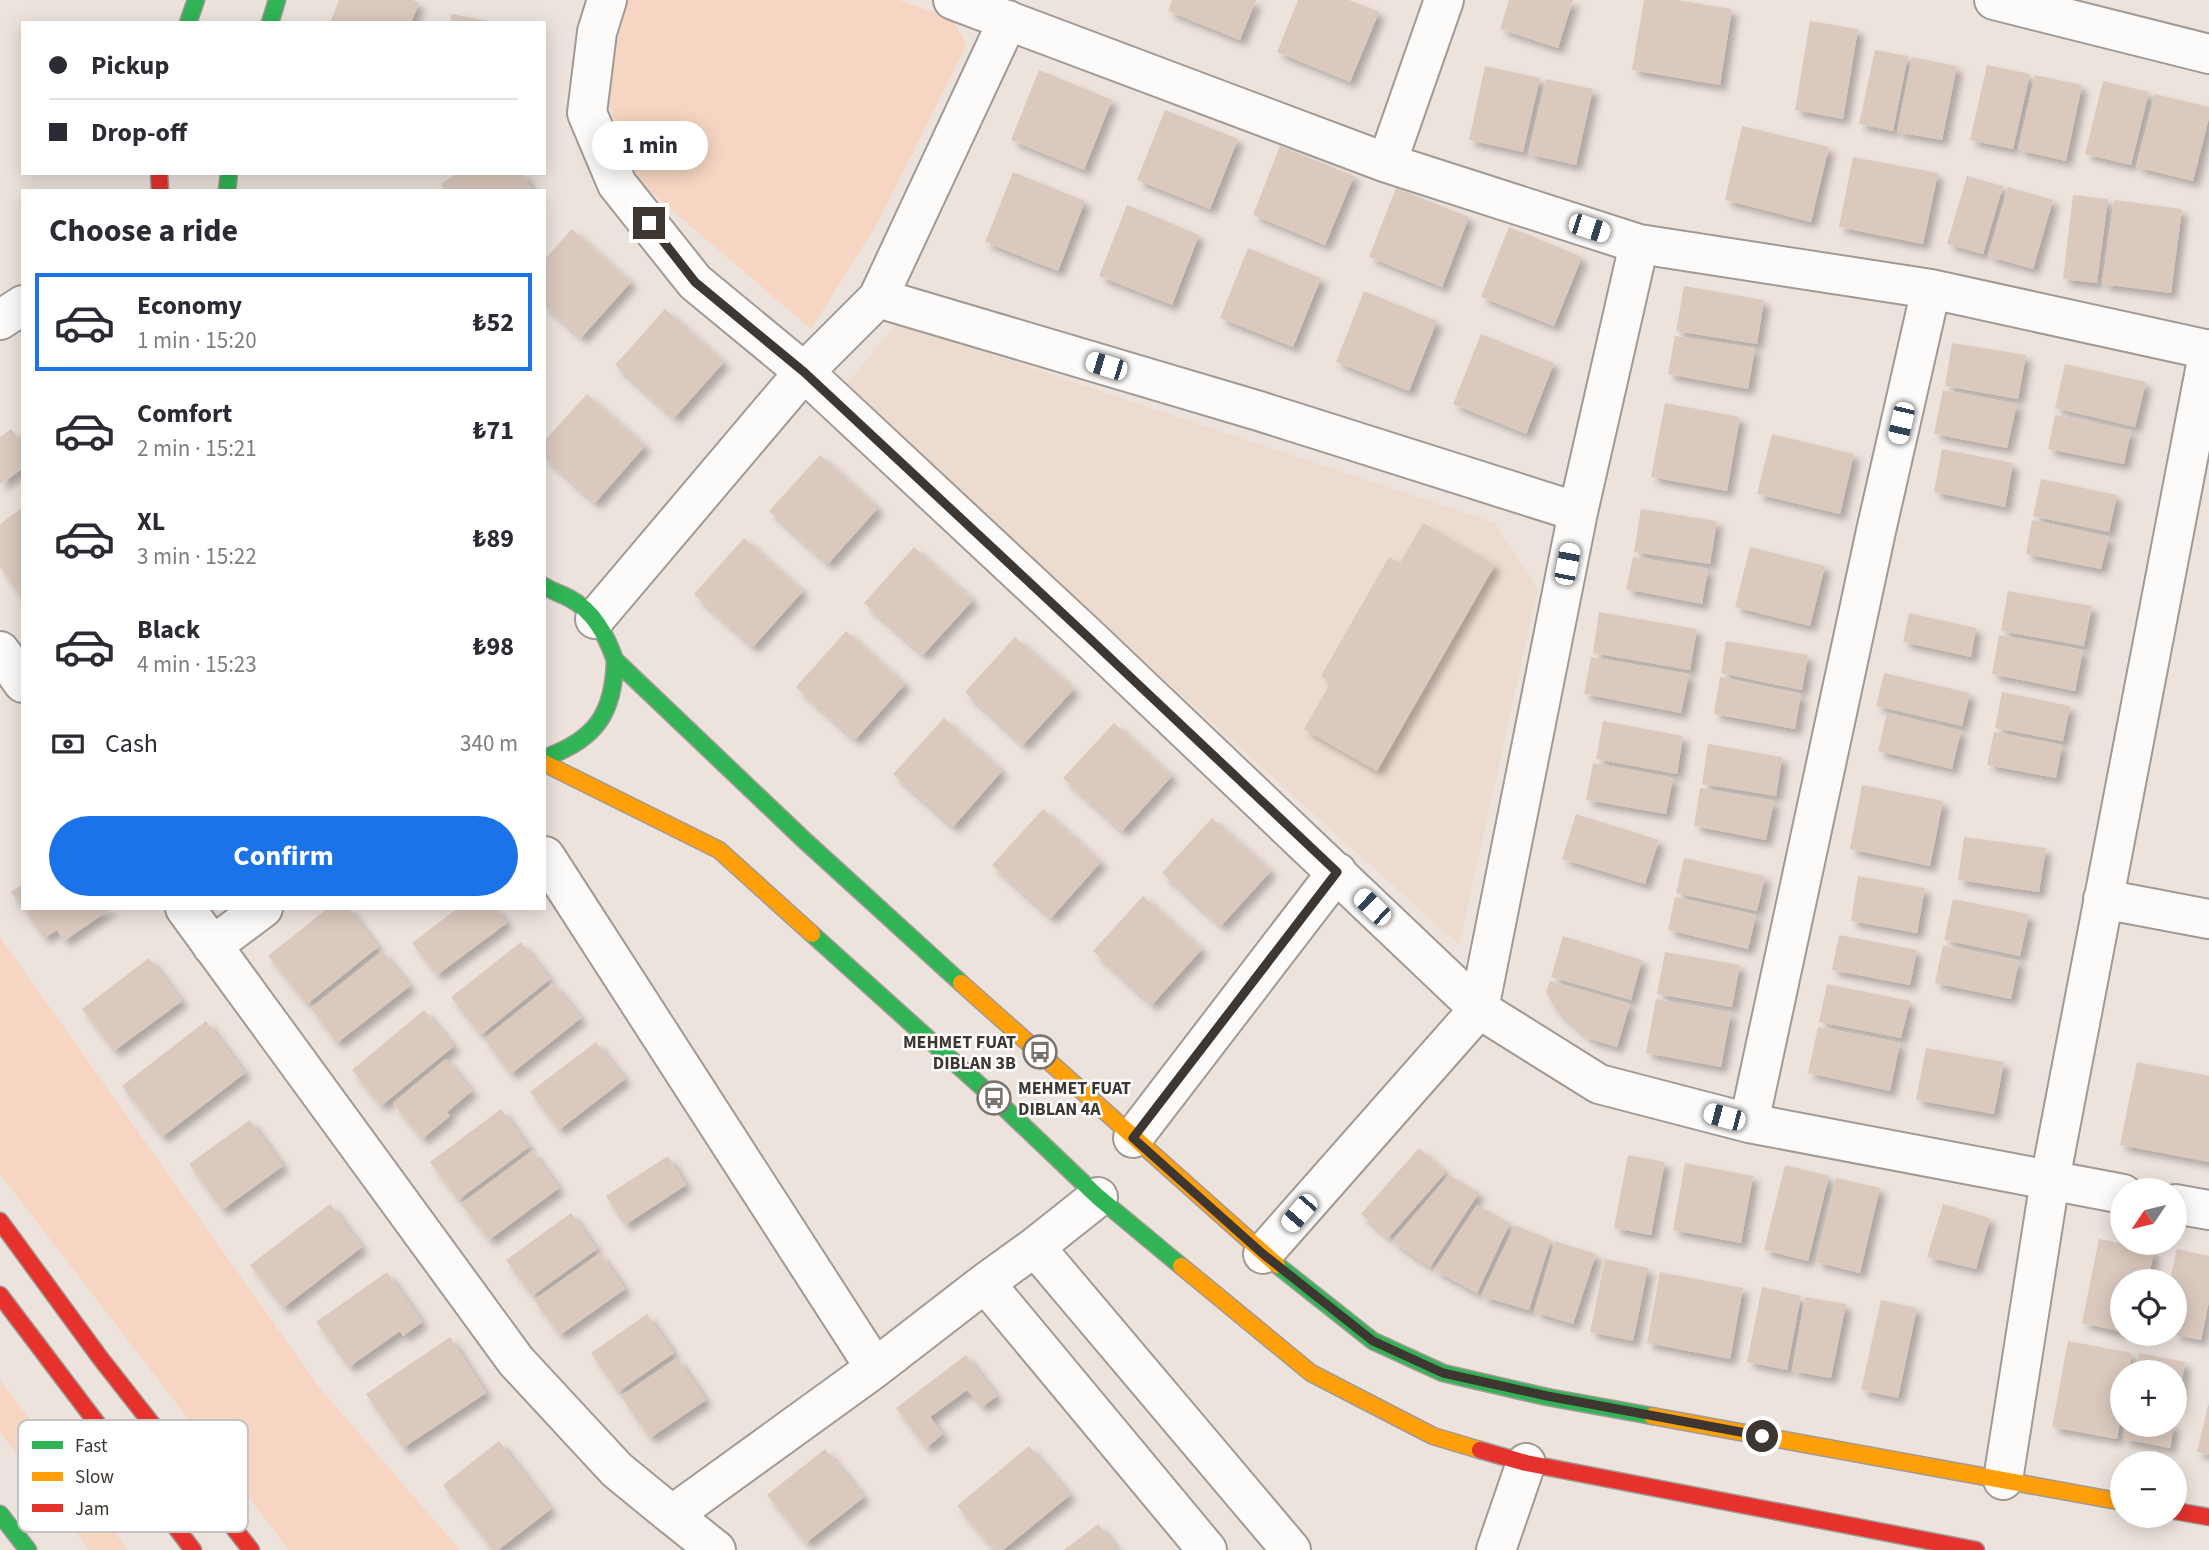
<!DOCTYPE html>
<html lang="en">
<head>
<meta charset="utf-8">
<style>
  body { margin:0; font-family:"Source Sans 3",sans-serif; background:#f7f7f7; color:#2b2b33; height:100vh; display:flex; flex-direction:column; font-size:26px; white-space:nowrap }
  * { box-sizing:border-box; margin:0 }
  p { font-size:23px; color:#7c7c81 }
  .icon { flex:none; width:38px; height:38px; fill:none; stroke:currentColor; stroke-width:2; stroke-linecap:round; stroke-linejoin:round }
  .map { position:relative; flex:1; overflow:hidden }
  .sheet { position:absolute; left:21px; top:189px; width:525px; height:721px; display:flex; flex-direction:column; background:#fff; border-radius:0px; box-shadow:0 4px 18px #0003 }
  .sheet>* { flex:none }
  .banner { position:absolute; left:21px; top:21px; width:525px; height:154px; border-radius:0px; box-shadow:0 4px 18px #0003; display:grid; align-content:center; height:154px; padding:0 28px; background:#fff }
  .needle { width:46px; rotate:235deg }
  .buttons { position:absolute; left:2110px; top:1178px; display:grid; gap:14px }
  .buttons a { display:grid; place-items:center; width:77px; height:77px; border-radius:50%; background:#fff; box-shadow:0 4px 18px #0003; font-size:35px }
  .end { position:absolute; width:32px; height:32px; margin:-16px; border:9px solid #3d3631; background:#fff; box-shadow:0 0 0 4px #fff }
  .from { border-radius:50% }
  .bubble { position:absolute; height:49px; border-radius:24px; background:#fff; box-shadow:0 4px 18px #0003; font-size:23px; font-weight:700; line-height:49px; text-align:center }
  .car { position:absolute; width:21px; height:42px; margin:-21px -10px; border-radius:9px; box-shadow:0 0 5px 2px #0007; background:linear-gradient(#fff 24%,#345 0 40%,#fff 0 76%,#345 0 86%,#fff 0) }
  .banner b { display:flex; align-items:center; gap:24px; height:66px; font-size:26px }
  .banner b+b { border-top:2px solid #e1e1e2 }
  .banner i { width:18px; height:18px; background:#2b2b33 }
  ul { padding:0; list-style:none }
  li { display:flex; align-items:center; gap:21px; height:98px; margin:0 14px 10px; padding:0 14px; border:4px solid transparent; border-radius:0px }
  li div { flex:1 }
  li b { display:block; font-size:26px }
  li em { font-style:normal; font-weight:700 }
  li.current { border-color:#1a73e8 }
  li>.icon { width:63px; height:63px; stroke-width:1.5 }
  h2 { padding:0 28px; font-size:32px; line-height:84px }
  .pay { display:flex; align-items:center; gap:18px; height:77px; padding:0 28px; font-size:26px }
  .pay p { margin-inline-start:auto }
  .action { display:flex; gap:14px; margin-top:auto; padding:14px 28px }
  .action a { flex:1; height:80px; border-radius:42px; background:#1a73e8; color:#fff; font-size:28px; font-weight:700; line-height:80px; text-align:center }
  .map>svg:first-child { display:block }
</style>
</head>
<body>
<div class="map">
<svg width="2209" height="1550" viewBox="0 0 2209 1550">
  <defs>
    <filter id="shadow"><feDropShadow dx="6" dy="6" stdDeviation="3.5" flood-color="#0004"/></filter>
  </defs>
  <rect width="100%" height="100%" fill="#ede3dd"/>
  <path fill="#eedbcf" d="M898,323l597,200 43,65 -79,357 -617,-556z"/>
  <path fill="#f6d5c2" d="M628,0h270l53,18 16,26 -89,178 -67,107 -172,-147 -30,-78 4,-50z
    M0,937l319,450 141,163h-171l-289,-376z
    M0,1380l128,170h-39l-89,-118z"/>
  <path fill="#dbc9be" filter="url(#shadow)" d="M339,0h74l6,3 -8,20h-81z
    M1172,0h84l-16,40 -72,-29z
    M1298,0h51l30,12 -29,70 -73,-30z
    M1509,0h64l-15,48 -58,-19z
    M1644,0h33l55,9 -12,76 -88,-15z
    M452,14l36,7v2h-38z
    M1810,21l48,8 -15,90 -48,-9z
    M1875,50l33,6 -15,75 -34,-7z
    M1912,57l45,9 -15,74 -45,-8z
    M1987,65l43,9 -17,75 -43,-9z
    M1485,66l55,12 -17,74 -54,-12z
    M1039,70l73,30 -28,70 -73,-30z
    M2035,75l47,10 -16,76 -48,-11z
    M1546,79l47,10 -17,76 -48,-11z
    M2103,81l46,11 -18,73 -46,-11z
    M2155,94l54,13v11l-16,63 -57,-14z
    M1165,110l73,29 -28,70 -73,-29z
    M1742,126l87,21 -18,75 -86,-22z
    M1280,146l74,30 -29,69 -72,-30z
    M1853,157l85,16 -15,71 -84,-17z
    M1013,172l72,29 -27,70 -73,-29z
    M458,173h64l11,18h-88l-4,-7z
    M1967,176l36,10 -20,68 -36,-10z
    M2008,187l45,13 -20,69 -45,-13z
    M1396,188l73,29 -27,70 -73,-30z
    M2073,195l35,4 -11,84 -34,-4z
    M2114,200l68,9 -11,84 -69,-9z
    M1127,205l72,30 -27,70 -73,-29z
    M1509,227l73,30 -28,69 -73,-29z
    M572,229l59,53 -50,56 -37,-33v-45z
    M1248,248l73,30 -28,69 -73,-29z
    M1684,286l80,14 -7,44 -81,-13z
    M1364,291l73,30 -28,70 -73,-29z
    M665,309l59,53 -50,56 -59,-53z
    M1481,334l73,29 -28,71 -73,-30z
    M1675,336l80,12 -7,41 -80,-15z
    M1952,343l74,12 -8,44 -73,-13z
    M2065,364l81,18 -11,45 -80,-19z
    M1943,390l74,14 -10,44 -73,-14z
    M587,394l58,52 -50,57 -51,-46v-16z
    M1665,403l75,14 -13,74 -76,-14z
    M2055,415l76,16 -7,33 -76,-15z
    M11,429l12,16v23l-23,17v-48z
    M1772,434l82,20 -14,60 -83,-20z
    M1942,449l71,14 -8,44 -71,-15z
    M820,455l58,53 -50,56 -59,-53z
    M2041,479l76,16 -8,37 -76,-16z
    M23,507v92l-23,-32v-43z
    M1641,509l76,12 -7,43 -76,-12z
    M2032,520l77,17 -8,32 -75,-15z
    M1423,523l72,42 -118,206 -73,-42 27,-47 -10,-6 68,-119 11,6z
    M744,538l59,53 -50,56 -59,-53z
    M914,547l59,53 -50,55 -59,-52z
    M1750,547l75,19 -15,60 -75,-19z
    M1633,557l75,12 -6,35 -76,-15z
    M2008,591l84,15 -8,40 -83,-15z
    M1599,612l98,17 -7,41 -97,-17z
    M1909,613l67,15 -5,29 -68,-15z
    M846,631l59,53 -50,56 -59,-53z
    M1999,635l84,15 -8,41 -83,-17z
    M1015,637l59,52 -51,56 -58,-53z
    M1726,641l82,14 -6,35 -81,-17z
    M1591,657l98,17 -8,39 -97,-19z
    M1884,673l86,20 -8,33 -86,-20z
    M1720,677l81,17 -6,35 -81,-15z
    M2002,692l68,14 -7,35 -68,-13z
    M1887,713l74,18 -9,38 -74,-18z
    M944,718l58,53 -49,56 -60,-53z
    M1603,721l80,15 -6,38 -81,-15z
    M1114,723l58,53 -50,55 -59,-53z
    M1994,732l68,13 -6,33 -69,-13z
    M1708,744l74,13 -6,39 -74,-12z
    M1593,763l80,15 -7,36 -80,-14z
    M1862,785l81,16 -13,65 -80,-17z
    M1700,788l74,13 -8,39 -72,-14z
    M1043,809l58,53 -50,56 -59,-53z
    M1576,814l83,26 -14,44 -83,-25z
    M1212,818l59,53 -50,55 -59,-53z
    M1964,837l82,11 -7,44 -81,-12z
    M1684,858l81,18 -8,35 -81,-18z
    M1858,876l67,12 -8,45 -66,-12z
    M23,884v24l-12,-16z
    M1143,896l59,53 -50,56 -59,-54z
    M1675,897l81,18 -8,34 -80,-19z
    M1953,899l76,15 -9,42 -76,-16z
    M23,908h89l-48,33 -7,-11 -13,8z
    M328,908h20l30,39 -71,57 -39,-48z
    M458,908h38l11,15 -70,52 -25,-32z
    M1839,935l78,15 -7,35 -78,-15z
    M1563,936l79,24 -11,40 -80,-23z
    M521,942l29,37 -69,56 -30,-38z
    M1943,945l76,16 -8,38 -76,-16z
    M382,951l28,35 -73,57 -26,-35z
    M1665,952l75,13 -8,42 -75,-13z
    M149,958l33,43 -68,50 -32,-42z
    M1550,981l80,23 -13,43 -27,-8 -33,-28 -11,-19z
    M553,983l28,35 -70,56 -27,-35z
    M1827,984l83,17 -9,37 -82,-16z
    M1656,999l75,14 -10,54 -75,-14z
    M424,1010l30,36 -73,60 -29,-36z
    M206,1021l39,52 -83,64 -40,-51z
    M1818,1027l82,16 -10,48 -82,-18z
    M596,1042l29,37 -66,51 -29,-38z
    M1926,1048l78,14 -10,52 -78,-14z
    M446,1059l26,32 -25,21 3,4 -28,23 -29,-36z
    M2137,1062l72,14v86l-89,-17z
    M501,1109l28,38 -71,53 -28,-38z
    M250,1120l33,46 -61,44 -33,-46z
    M1419,1148l27,24 -58,66 -27,-24z
    M532,1151l27,37 -70,52 -28,-36z
    M1628,1155l37,7 -14,73 -37,-7z
    M668,1156l18,29 -61,40 -19,-29z
    M1685,1163l68,13 -12,67 -68,-13z
    M1785,1165l44,11 -21,85 -44,-11z
    M1449,1175l30,18 -49,74 -38,-26z
    M1836,1178l44,10 -20,85 -44,-11z
    M330,1204l32,43 -79,61 -33,-43z
    M1943,1204l47,14 -14,51 -49,-12z
    M1477,1205l33,18 -33,70 -43,-23z
    M571,1213l26,36 -65,47 -26,-36z
    M1515,1225l36,15 -22,70 -48,-14z
    M2099,1239l55,12 -6,30h-25v51l-41,-9z
    M1555,1241l41,13 -23,70 -39,-12z
    M2177,1249l32,7v45l-8,39 -26,-5v-54h-5z
    M600,1253l25,36 -65,46 -26,-35z
    M1605,1259l43,9 -15,73 -43,-9z
    M387,1272l35,50 -19,14 -3,-5 -51,36 -33,-45z
    M1660,1272l83,16 -13,71 -83,-16z
    M1762,1287l39,9 -14,74 -40,-8z
    M1805,1297l41,7 -15,74 -39,-7z
    M1881,1300l36,8 -19,90 -37,-8z
    M647,1314l27,39 -56,39 -27,-39z
    M450,1337l36,56 -83,55 -37,-54z
    M2068,1341l64,12 -3,19h-6v32l-6,35 -65,-12z
    M2139,1353l46,9 -8,49 -2,-39h-40z
    M966,1355l31,41 -15,11 -15,-17 -37,27 13,17 -17,14 -30,-40z
    M677,1358l29,42 -56,38 -29,-42z
    M2208,1405h1v50l-12,-3z
    M2126,1424h48l-4,24 -47,-9z
    M499,1441l52,68 -53,41h-5l-50,-65z
    M1029,1446l41,49 -67,55h-9l-37,-44z
    M825,1449l39,48 -58,46 -39,-48z
    M1098,1524l20,26h-54z"/>
  <g fill="none" stroke-linecap="round" stroke-linejoin="round">
    <defs>
      <path id="street" d="M607,0l-10,32 -10,81 30,71 78,98 109,90 285,266 390,371 120,75 150,39 374,71
        M953,0l434,163 252,81 292,45 278,61
        M1994,0l215,54
        M1387,163l57,-163
        M878,298l381,113 319,101
        M0,320l23,-15
        M595,619l209,-247 74,-74 130,-278
        M0,651l23,32
        M545,856l330,512
        M2103,899l106,20
        M185,908l331,453 101,109 55,45
        M212,946l51,-38
        M1749,1123l127,-592 55,-242
        M1133,1138l204,-266
        M2175,1204l34,6
        M1035,1247l256,303
        M1263,1254l216,-245 99,-497 61,-268
        M985,1283l222,267
        M2003,1480l47,-300 159,-831
        M716,1550l-44,-35 203,-147 110,-85 50,-36 63,-50
        M1496,1550l30,-87"/>
      <path id="fast" d="M188,23l8,-23
        M270,23l7,-23
        M227,191l2,-18
        M544,586c8,5 17,8 25,12 25,13 37,37 46,62l188,179 158,144
        M544,758c51,-18 70,-44 71,-98
        M812,934l182,164 104,99 83,69
        M1277,1265l96,76 70,32 104,24 105,19
        M0,1514l28,36"/>
      <path id="slow" d="M544,763l175,87 93,84
        M961,983l316,282
        M1181,1266l130,107 122,63 47,14
        M1652,1416l471,86"/>
      <path id="jam" d="M159,173l1,18
        M0,1221l101,138 150,191
        M0,1295l193,255
        M1480,1450l46,13 450,87
        M2175,1511l34,6"/>
    </defs>
    <use href="#street" stroke="#a19994" stroke-width="42"/>
    <use href="#fast" stroke="#a19994" stroke-width="19"/>
    <use href="#slow" stroke="#a19994" stroke-width="19"/>
    <use href="#jam" stroke="#a19994" stroke-width="19"/>
    <use href="#street" stroke="#fcfbfa" stroke-width="38"/>
    <use href="#fast" stroke="#30b455" stroke-width="16"/>
    <use href="#slow" stroke="#ff9f0a" stroke-width="16"/>
    <use href="#jam" stroke="#e5322d" stroke-width="16"/>
  </g>
  <g fill="none" stroke-linecap="round" stroke-linejoin="round">
    <path stroke="#3d3631" stroke-width="9" d="M649,223l46,59 109,90 285,266 248,234 -204,266 130,116 110,87 70,32 104,23 215,40"/>
  </g>
  <defs>
    <symbol id="bus-ring" viewBox="-11 -11 22 22"><circle r="9.5" fill="#fff" stroke="#7b736d" stroke-width="1.5"/><path d="M-5-6H5V4H4V6H2V4H-2V6H-4V4H-5ZM-3.5-4V0h7V-4ZM-3.5 1.2v1.5H-2V1.2ZM2 1.2v1.5H3.5V1.2Z" fill="#7b736d"/></symbol>
  </defs>
  <g fill-rule="evenodd">
    <use href="#bus-ring" x="1021" y="1033" width="38" height="38"/>
    <use href="#bus-ring" x="975" y="1079" width="38" height="38"/>
  </g>
  <g text-anchor="middle" stroke-width="5" stroke-linejoin="round" paint-order="stroke">
    <g font-size="18" font-weight="bold" fill="#3d3631" stroke="#fff" text-anchor="end">
      <text x="1016" y="1048">MEHMET FUAT<tspan x="1016" dy="21">DIBLAN 3B</tspan></text>
      <text x="1018" y="1094" text-anchor="start">MEHMET FUAT<tspan x="1018" dy="21">DIBLAN 4A</tspan></text>
    </g>
  </g>
  <rect x="18" y="1420" width="230" height="112" rx="10" fill="#fff" stroke="#c5c3c1" stroke-width="2"/>
  <rect x="32" y="1441" width="31" height="8" fill="#30b455"/>
  <rect x="32" y="1472" width="31" height="9" fill="#ff9f0a"/>
  <rect x="32" y="1504" width="31" height="8" fill="#e5322d"/>
  <g font-size="19" fill="#3d3631">
    <text x="75" y="1452">Fast</text>
    <text x="75" y="1483">Slow</text>
    <text x="75" y="1515">Jam</text>
  </g>
</svg>
<div class="buttons">
<a><svg class="needle" viewBox="-14 -14 28 28"><path d="M0-13l5 13h-10z" fill="#e53935"/><path d="M0 13l5-13h-10z" fill="#7c7c81"/></svg></a>
<a><svg class="icon" aria-label="locate" viewBox="0 0 24 24"><circle cx="12" cy="12" r="6"/><path d="M12 2v4M12 18v4M2 12h4M18 12h4"/></svg></a>
<a>+</a>
<a>−</a>
</div>
<i class="end from" style="left:1762px;top:1436px"></i>
<i class="end" style="left:649px;top:223px"></i>
<div class="bubble" style="left:592px;top:121px;width:116px">1 min</div>
<i class="car" style="left:1589px;top:228px;rotate:108deg"></i>
<i class="car" style="left:1106px;top:366px;rotate:287deg"></i>
<i class="car" style="left:1901px;top:423px;rotate:193deg"></i>
<i class="car" style="left:1567px;top:564px;rotate:11deg"></i>
<i class="car" style="left:1372px;top:907px;rotate:314deg"></i>
<i class="car" style="left:1724px;top:1117px;rotate:285deg"></i>
<i class="car" style="left:1299px;top:1213px;rotate:221deg"></i>
<div class="banner">
<b><i class="from"></i>Pickup</b>
<b><i></i>Drop-off</b>
</div>
<section class="sheet">
<h2>Choose a ride</h2>
<ul>
<li class="current"><svg class="icon" aria-label="car" viewBox="0 0 24 24"><path d="M5 17H2v-5l4-1 3-4h7l3 4 3 1v5h-3M9 17h6M6 11h13"/><circle cx="7" cy="17" r="2"/><circle cx="17" cy="17" r="2"/></svg><div><b>Economy</b><p>1 min · 15:20</p></div><em>₺52</em></li>
<li><svg class="icon" aria-label="car" viewBox="0 0 24 24"><path d="M5 17H2v-5l4-1 3-4h7l3 4 3 1v5h-3M9 17h6M6 11h13"/><circle cx="7" cy="17" r="2"/><circle cx="17" cy="17" r="2"/></svg><div><b>Comfort</b><p>2 min · 15:21</p></div><em>₺71</em></li>
<li><svg class="icon" aria-label="car" viewBox="0 0 24 24"><path d="M5 17H2v-5l4-1 3-4h7l3 4 3 1v5h-3M9 17h6M6 11h13"/><circle cx="7" cy="17" r="2"/><circle cx="17" cy="17" r="2"/></svg><div><b>XL</b><p>3 min · 15:22</p></div><em>₺89</em></li>
<li><svg class="icon" aria-label="car" viewBox="0 0 24 24"><path d="M5 17H2v-5l4-1 3-4h7l3 4 3 1v5h-3M9 17h6M6 11h13"/><circle cx="7" cy="17" r="2"/><circle cx="17" cy="17" r="2"/></svg><div><b>Black</b><p>4 min · 15:23</p></div><em>₺98</em></li>
</ul>
<div class="pay"><svg class="icon" aria-label="cash" viewBox="0 0 24 24"><path d="M3 7h18v10H3z"/><circle cx="12" cy="12" r="2"/></svg>Cash<p>340 m</p></div>
<div class="action"><a>Confirm</a></div>
</section>
</div>
</body>
</html>
